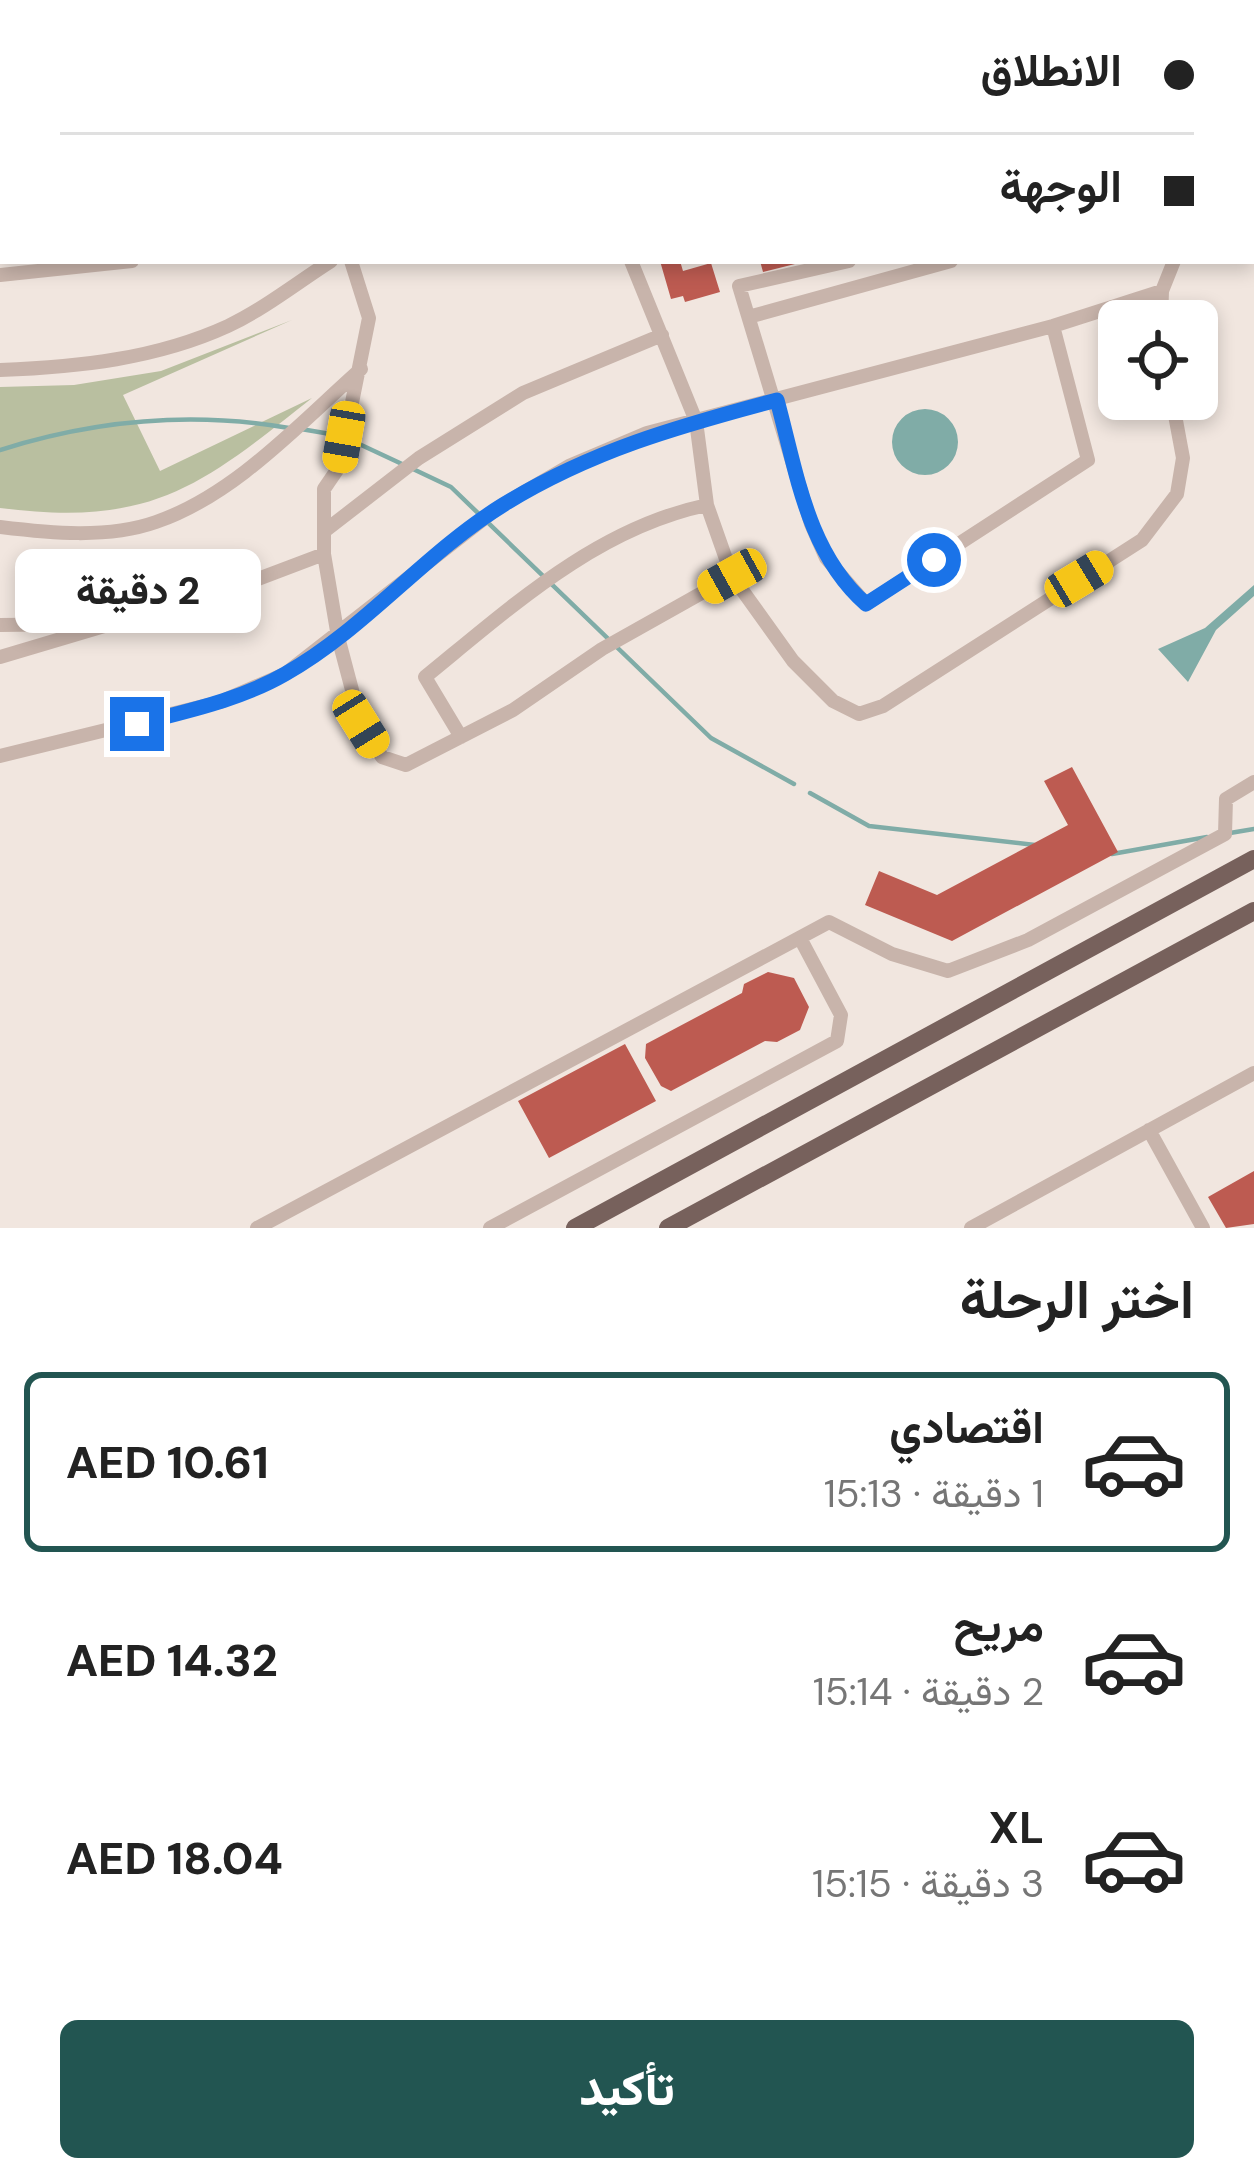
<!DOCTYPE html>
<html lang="ar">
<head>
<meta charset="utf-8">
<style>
  body { margin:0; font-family:"DM Sans",Vazirmatn,sans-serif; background:#f6f6f6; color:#222; direction:rtl; height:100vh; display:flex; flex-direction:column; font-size:45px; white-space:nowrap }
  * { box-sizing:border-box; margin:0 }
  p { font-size:39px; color:#767676 }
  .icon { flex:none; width:66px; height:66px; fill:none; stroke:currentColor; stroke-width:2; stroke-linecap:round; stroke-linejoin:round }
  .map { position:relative; height:1228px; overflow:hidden; direction:ltr }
  .side { display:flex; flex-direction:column; background:#fff; flex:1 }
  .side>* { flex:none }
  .top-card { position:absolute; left:0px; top:0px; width:1254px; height:264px; box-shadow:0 6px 18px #0003; direction:rtl; display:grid; align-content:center; height:264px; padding:0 60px; background:#fff }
  .tools { position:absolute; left:1098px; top:300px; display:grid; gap:24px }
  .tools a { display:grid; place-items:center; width:120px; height:120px; border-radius:18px; background:#fff; box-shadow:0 6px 18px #0003; font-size:60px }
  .end { position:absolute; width:54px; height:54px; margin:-27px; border:15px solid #1a73e8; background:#fff; box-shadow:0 0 0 6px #fff }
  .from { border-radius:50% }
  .bubble { position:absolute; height:84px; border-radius:18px; background:#fff; box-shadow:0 6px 18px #0003; font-size:39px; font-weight:800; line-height:84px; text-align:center; direction:rtl }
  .car { position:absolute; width:36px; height:72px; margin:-36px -18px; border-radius:15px; box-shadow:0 0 9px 3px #0007; background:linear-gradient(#f5c518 24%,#345 0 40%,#f5c518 0 76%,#345 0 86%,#f5c518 0) }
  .top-card b { display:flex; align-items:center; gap:42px; height:114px; font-size:45px }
  .top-card b+b { border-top:3px solid #e0e0e0 }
  .top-card i { width:30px; height:30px; background:#222 }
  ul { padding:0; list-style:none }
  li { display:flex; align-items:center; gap:36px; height:180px; margin:0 24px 18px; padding:0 36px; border:6px solid transparent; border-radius:18px }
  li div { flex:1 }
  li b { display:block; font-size:45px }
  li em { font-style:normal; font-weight:800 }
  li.active { border-color:#225551 }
  li>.icon { width:108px; height:108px; stroke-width:1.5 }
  h2 { padding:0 60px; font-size:54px; line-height:144px }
  .primary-button { display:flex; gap:24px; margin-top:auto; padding:24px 60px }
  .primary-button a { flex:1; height:138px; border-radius:18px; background:#225551; color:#fff; font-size:48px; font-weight:800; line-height:138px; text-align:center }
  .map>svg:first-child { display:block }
</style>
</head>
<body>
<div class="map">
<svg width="1254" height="1228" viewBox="0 0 1254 1228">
  <rect width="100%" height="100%" fill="#f1e6df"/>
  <path fill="#b9bfa0" d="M1012,0h242v27l-3,-24h-253z
    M292,320l-169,75 37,76 152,-73c-113,90 -161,129 -312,110v-121l74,-2 87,-14z"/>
  <path fill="#80aca7" d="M892 442a33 33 0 1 1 66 0a33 33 0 1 1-66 0Z
    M1254,585v11l-38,34 -28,52 -30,-33 47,-21z"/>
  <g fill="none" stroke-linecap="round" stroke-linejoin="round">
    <path stroke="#80aca7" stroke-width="4.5" d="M301,429l41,7 60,28
      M0,450c95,-30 191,-39 289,-22
      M413,469l38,18 260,251 83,46
      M810,793l59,33 166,19
      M1230,833l24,-4
      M1112,854l95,-17"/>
  </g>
  <path fill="#bd5b51" d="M660,261h20l3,10 28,-8 9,29 -35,10 -2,-6 -12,3z
    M760,261h39v2l-36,9z
    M1072,767l46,85 -166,89 -87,-36 14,-34 58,24 131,-70 -24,-44z
    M768,972l26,6 15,29 -9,23 -23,12 -12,-1 -94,50 -10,-5 -16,-28 1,-14 96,-51 2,-9z
    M625,1044l31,57 -107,57 -31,-57z
    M1254,1171v53l-28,4 -18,-31z"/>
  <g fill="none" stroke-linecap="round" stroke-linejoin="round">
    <path stroke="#c8b4ab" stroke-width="14" d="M77,0l2,3
      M300,0l1,3
      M609,0v3
      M41,3l7,-3
      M826,3l31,-3
      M0,25l3,-3
      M0,172l3,1
      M351,261l18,57 -30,149 -15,22v65l14,83 23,87 21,33 24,8 107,-55 89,-61 130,-73
      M631,261l65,160 11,84 25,71 61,85 40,40 26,13 24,-8 259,-166 35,-46 6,-36 -11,-59
      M849,261l-110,25 72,238 15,34 40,46 222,-144 -35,-134
      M0,275l132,-14
      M752,316l199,-55
      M1161,321l1,-30 12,-30
      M0,370c78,-3 156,-11 228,-44 36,-17 70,-44 103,-65
      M0,527c49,6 108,12 156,-5 79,-27 144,-99 205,-153
      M326,530l93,-72 104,-65 139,-58
      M0,625l85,-1
      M0,657l242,-72 82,-31
      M461,737l-36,-60c86,-70 172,-149 282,-172
      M0,756l220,-54 65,-28 214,-167 70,-41 78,-33 406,-107 109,-35
      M1149,1130l54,98
      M257,1228l572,-306 63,32 56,17 80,-31 197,-106 1,-35 28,-17
      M490,1228l347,-187 4,-26 -41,-77
      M971,1228l283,-155"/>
    <path stroke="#77615c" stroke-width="18" d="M575,1228l679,-369
      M668,1228l586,-317"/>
  </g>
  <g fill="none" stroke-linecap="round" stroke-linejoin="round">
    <path stroke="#1a73e8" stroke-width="15" d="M137,724c50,-13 103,-24 148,-50 80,-45 140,-121 218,-169 87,-54 176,-79 274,-105 20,73 30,152 89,204l68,-44"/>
  </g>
</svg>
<div class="tools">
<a><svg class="icon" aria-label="locate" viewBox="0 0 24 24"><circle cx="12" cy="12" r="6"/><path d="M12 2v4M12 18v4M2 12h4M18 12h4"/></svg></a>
</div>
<i class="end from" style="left:934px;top:560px"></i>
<i class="end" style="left:137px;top:724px"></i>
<div class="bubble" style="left:15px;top:549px;width:246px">2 دقيقة</div>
<i class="car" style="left:344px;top:437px;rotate:190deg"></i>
<i class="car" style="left:732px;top:576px;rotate:241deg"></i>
<i class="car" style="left:1079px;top:579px;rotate:59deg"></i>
<i class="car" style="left:361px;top:724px;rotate:148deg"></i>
<div class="top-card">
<b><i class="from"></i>الانطلاق</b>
<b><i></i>الوجهة</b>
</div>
</div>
<section class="side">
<h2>اختر الرحلة</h2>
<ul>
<li class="active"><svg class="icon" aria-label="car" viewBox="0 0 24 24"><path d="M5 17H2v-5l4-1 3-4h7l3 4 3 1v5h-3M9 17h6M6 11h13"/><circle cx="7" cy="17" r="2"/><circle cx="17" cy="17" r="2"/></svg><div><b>اقتصادي</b><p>1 دقيقة · 15:13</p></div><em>AED 10.61</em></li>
<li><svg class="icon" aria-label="car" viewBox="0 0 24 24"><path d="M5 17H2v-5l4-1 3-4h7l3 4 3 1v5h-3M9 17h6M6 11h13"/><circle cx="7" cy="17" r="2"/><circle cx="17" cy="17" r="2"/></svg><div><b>مريح</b><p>2 دقيقة · 15:14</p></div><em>AED 14.32</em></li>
<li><svg class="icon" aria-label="car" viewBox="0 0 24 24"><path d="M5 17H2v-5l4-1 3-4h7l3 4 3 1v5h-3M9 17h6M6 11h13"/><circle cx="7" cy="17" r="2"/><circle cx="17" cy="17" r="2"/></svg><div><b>XL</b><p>3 دقيقة · 15:15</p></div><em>AED 18.04</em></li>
</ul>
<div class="primary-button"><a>تأكيد</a></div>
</section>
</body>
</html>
